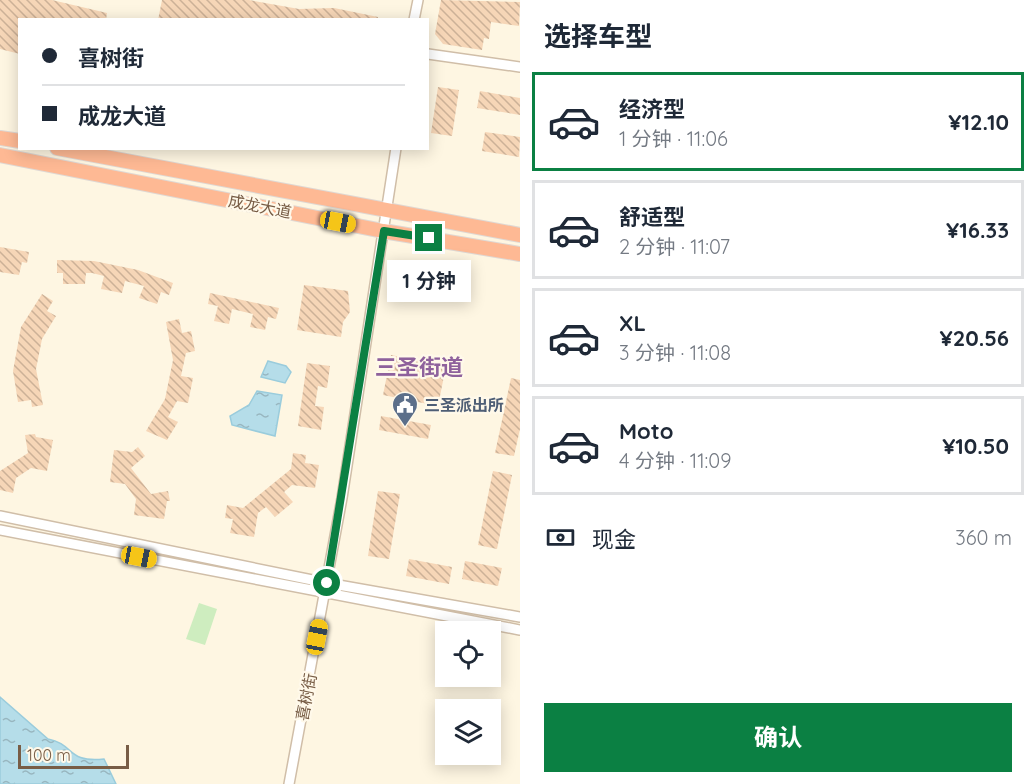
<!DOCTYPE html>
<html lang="zh">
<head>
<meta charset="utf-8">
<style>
  body { margin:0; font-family:Quicksand,"Noto Sans SC",sans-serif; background:#f6f6f7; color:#1f2937; height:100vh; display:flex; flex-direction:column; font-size:22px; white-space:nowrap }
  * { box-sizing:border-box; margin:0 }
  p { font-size:20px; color:#747a83 }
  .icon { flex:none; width:33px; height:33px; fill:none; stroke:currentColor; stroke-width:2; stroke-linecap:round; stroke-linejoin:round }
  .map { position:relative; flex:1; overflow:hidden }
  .sheet { display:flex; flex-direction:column; background:#fff; width:516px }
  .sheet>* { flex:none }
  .guide { position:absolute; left:18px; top:18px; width:411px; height:132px; border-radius:0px; box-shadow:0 3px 15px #0003; display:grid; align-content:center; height:132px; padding:0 24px; background:#fff }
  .buttons { position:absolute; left:435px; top:621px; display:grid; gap:12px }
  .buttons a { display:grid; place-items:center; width:66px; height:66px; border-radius:0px; background:#fff; box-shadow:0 3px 15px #0003; font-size:30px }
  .scale { position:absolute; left:18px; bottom:15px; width:111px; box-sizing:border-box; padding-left:6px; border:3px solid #785d46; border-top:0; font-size:16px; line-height:21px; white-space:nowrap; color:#785d46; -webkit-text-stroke:4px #fff9ea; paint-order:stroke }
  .end { position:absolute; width:27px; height:27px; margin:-14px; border:8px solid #0b8043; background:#fff; box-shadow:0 0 0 3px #fff }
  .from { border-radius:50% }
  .bubble { position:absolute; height:42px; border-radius:0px; background:#fff; box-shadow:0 3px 15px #0003; font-size:20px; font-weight:700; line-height:42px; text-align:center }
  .car { position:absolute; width:18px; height:36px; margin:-18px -9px; border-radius:8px; box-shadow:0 0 4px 2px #0007; background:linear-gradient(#f5c518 24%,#345 0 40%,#f5c518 0 76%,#345 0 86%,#f5c518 0) }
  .guide b { display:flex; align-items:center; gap:21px; height:57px; font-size:22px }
  .guide b+b { border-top:2px solid #e0e1e3 }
  .guide i { width:15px; height:15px; background:#1f2937 }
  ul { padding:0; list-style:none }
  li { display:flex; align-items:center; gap:18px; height:99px; margin:0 12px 9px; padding:0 12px; border:3px solid #e0e1e3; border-radius:0px }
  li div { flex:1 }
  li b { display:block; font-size:22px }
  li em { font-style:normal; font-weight:700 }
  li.selected { border-color:#0b8043 }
  li>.icon { width:54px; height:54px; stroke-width:1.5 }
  h2 { padding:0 24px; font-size:27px; line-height:72px }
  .pay { display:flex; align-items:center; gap:15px; height:66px; padding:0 24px; font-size:22px }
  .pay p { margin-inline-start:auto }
  .cta { display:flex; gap:12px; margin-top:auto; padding:12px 24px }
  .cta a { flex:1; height:69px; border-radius:0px; background:#0b8043; color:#fff; font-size:24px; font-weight:700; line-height:69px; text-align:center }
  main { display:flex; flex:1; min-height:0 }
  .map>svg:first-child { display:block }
</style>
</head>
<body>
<main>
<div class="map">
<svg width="520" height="784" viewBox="0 0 520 784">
  <defs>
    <pattern id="water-ripples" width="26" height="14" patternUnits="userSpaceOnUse" patternTransform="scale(1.5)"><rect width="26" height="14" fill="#b5dde9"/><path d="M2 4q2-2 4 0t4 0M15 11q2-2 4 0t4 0" fill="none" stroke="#98b6bf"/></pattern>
    <pattern id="building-back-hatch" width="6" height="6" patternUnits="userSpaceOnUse" patternTransform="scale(1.5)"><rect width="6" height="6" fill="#f6d6b7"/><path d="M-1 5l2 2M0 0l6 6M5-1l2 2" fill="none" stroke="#ccb197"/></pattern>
  </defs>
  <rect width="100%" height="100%" fill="#fef6e2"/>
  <path fill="#ceedbf" d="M199,603l18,6 -12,36 -19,-6z"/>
  <path fill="url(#water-ripples)" stroke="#9accdc" stroke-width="1.5" d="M268,361l18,5 5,6 -6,11 -24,-6z
    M257,391l25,4 -7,41 -43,-11 -2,-9 19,-11z
    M0,697l48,42c27,5 18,24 56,20l12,25h-116z"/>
  <path fill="url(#building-back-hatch)" d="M0,0h52l55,13 -1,7h-86v34l-20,-5z
    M162,0h87l50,9 35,-1 44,9v3h-220z
    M441,0l79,2 -1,24 -28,-4 -2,17 -5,-1 -2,12 -39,-6 -8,-10z
    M438,87l21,3 -7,46 -21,-3z
    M480,91l40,7v17l-43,-7z
    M485,132l35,5 -1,20 -37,-6z
    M0,247l29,5 -2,11 -5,-1 -3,13 -19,-3z
    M57,260l37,1 44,9 35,13 -4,12 -8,-3 -4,12 -18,-6 5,-12 -19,-5 -3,12 -21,-4 3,-13 -12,-3h-6l-1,11h-22v-11h-6z
    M304,285l44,6 2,21 -7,10 -2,15 -44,-7z
    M210,293l69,15 -3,11 -8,-2 -3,13 -15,-3 3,-13 -21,-5 -3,15 -15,-3 4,-15 -10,-2z
    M42,294l11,7 -6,10 9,5 -14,23 -6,30 7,36 -11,2 -1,-7 -13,2 -5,-31 8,-44z
    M179,319l3,14 9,-2 4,20 -9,2 -5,23 12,2 -5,25 -11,-2 -9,16 10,5 -11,18 -21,-9 19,-32 8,-39 -7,-38z
    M391,355l55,11 -8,40 -55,-11z
    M307,363l23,3 -3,22 -9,-2 -3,20 9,1 -3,23 -23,-4z
    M511,378l9,2v49l-6,27 -19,-3z
    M381,416l50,9 -3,14 -49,-9z
    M35,434l1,3 17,3 -6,31 -16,-3 -15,10 -3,15 -13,-3v-19l28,-18 -3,-18z
    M138,447l7,9 -14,12 20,26 17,-3 2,10h-3l-3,18 -30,-4 2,-16 -11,-15 -15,-2 4,-32 18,2z
    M293,453l13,2 -1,8 14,2 -4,23 -23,-3 -8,7 9,10 -18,15 -9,-10 -8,6 -4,24 -24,-4 3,-14 -8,-1 2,-13 16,3 48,-39z
    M493,471l19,4 -15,74 -19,-4z
    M378,491l22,3 -11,65 -21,-3z
    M409,559l43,8 -3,17 -43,-8z
    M465,561l37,7 -4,18 -36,-7z"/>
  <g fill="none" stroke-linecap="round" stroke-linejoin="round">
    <defs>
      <path id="minor" d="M414,20l4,-20
        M428,54l92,13
        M0,516l327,67 193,34
        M0,530l520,100
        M289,784l53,-286 54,-350"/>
      <path id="highway" d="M0,138l20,3
        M57,148l463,87
        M0,155l383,76 137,23"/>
    </defs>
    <use href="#minor" stroke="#d0bea8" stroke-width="12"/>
    <use href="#highway" stroke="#dfd8d3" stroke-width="16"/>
    <use href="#minor" stroke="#fff" stroke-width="9"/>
    <use href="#highway" stroke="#feb994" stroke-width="14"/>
  </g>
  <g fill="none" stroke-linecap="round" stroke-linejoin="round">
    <path stroke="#0b8043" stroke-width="8" d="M327,583l57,-352 45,7"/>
  </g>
  <defs>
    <symbol id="civic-pin" viewBox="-11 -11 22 30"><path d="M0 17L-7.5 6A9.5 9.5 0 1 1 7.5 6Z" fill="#5c6f8a" stroke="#fff9ea"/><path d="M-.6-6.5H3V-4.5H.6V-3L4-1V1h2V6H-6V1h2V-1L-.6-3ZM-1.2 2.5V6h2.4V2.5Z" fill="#fff"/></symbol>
  </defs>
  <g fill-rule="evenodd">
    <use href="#civic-pin" x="390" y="390" width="30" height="40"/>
  </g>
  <g text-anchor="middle" stroke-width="4.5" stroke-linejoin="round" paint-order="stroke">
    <g font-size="16" fill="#785d46" stroke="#fff9ea">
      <text transform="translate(260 206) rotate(11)" y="6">成龙大道</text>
      <text transform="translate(306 697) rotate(-79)" y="6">喜树街</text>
    </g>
    <g font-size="16" font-weight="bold" fill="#4e5e75" stroke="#fff9ea" text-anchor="start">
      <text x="424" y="411">三圣派出所</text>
    </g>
    <g font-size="22" font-weight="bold" fill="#8e619c" stroke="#fff9ea">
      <text x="419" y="375">三圣街道</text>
    </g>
  </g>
</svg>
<div class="buttons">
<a><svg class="icon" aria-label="locate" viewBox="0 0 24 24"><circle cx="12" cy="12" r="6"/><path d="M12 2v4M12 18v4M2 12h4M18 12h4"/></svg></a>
<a><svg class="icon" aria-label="layers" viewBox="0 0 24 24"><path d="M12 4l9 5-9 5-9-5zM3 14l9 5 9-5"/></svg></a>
</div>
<div class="scale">100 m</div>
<i class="end from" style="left:327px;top:583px"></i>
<i class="end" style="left:429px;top:238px"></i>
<div class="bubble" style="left:387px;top:260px;width:84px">1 分钟</div>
<i class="car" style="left:338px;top:222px;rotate:101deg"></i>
<i class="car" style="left:139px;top:557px;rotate:101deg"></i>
<i class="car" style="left:317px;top:637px;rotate:11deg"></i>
<div class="guide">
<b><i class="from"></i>喜树街</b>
<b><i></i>成龙大道</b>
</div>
</div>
<section class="sheet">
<h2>选择车型</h2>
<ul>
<li class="selected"><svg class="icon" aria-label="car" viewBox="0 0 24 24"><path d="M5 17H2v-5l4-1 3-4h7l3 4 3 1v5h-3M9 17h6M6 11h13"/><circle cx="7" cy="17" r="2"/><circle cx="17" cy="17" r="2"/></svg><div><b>经济型</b><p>1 分钟 · 11:06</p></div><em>¥12.10</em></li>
<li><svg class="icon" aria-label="car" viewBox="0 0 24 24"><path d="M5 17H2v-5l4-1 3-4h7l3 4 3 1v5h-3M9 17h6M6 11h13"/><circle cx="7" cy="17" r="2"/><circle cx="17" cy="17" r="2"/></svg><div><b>舒适型</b><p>2 分钟 · 11:07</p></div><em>¥16.33</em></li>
<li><svg class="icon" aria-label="car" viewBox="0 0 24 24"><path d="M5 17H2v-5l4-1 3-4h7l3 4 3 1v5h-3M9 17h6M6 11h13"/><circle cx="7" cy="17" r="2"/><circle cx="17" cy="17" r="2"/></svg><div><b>XL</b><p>3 分钟 · 11:08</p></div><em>¥20.56</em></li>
<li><svg class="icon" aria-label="car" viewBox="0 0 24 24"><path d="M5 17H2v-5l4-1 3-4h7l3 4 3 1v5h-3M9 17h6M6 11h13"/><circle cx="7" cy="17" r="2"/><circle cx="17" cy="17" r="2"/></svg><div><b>Moto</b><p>4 分钟 · 11:09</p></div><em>¥10.50</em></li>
</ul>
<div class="pay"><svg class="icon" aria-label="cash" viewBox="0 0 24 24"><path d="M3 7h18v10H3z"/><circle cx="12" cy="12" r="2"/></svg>现金<p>360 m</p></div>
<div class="cta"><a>确认</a></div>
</section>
</main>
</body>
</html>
